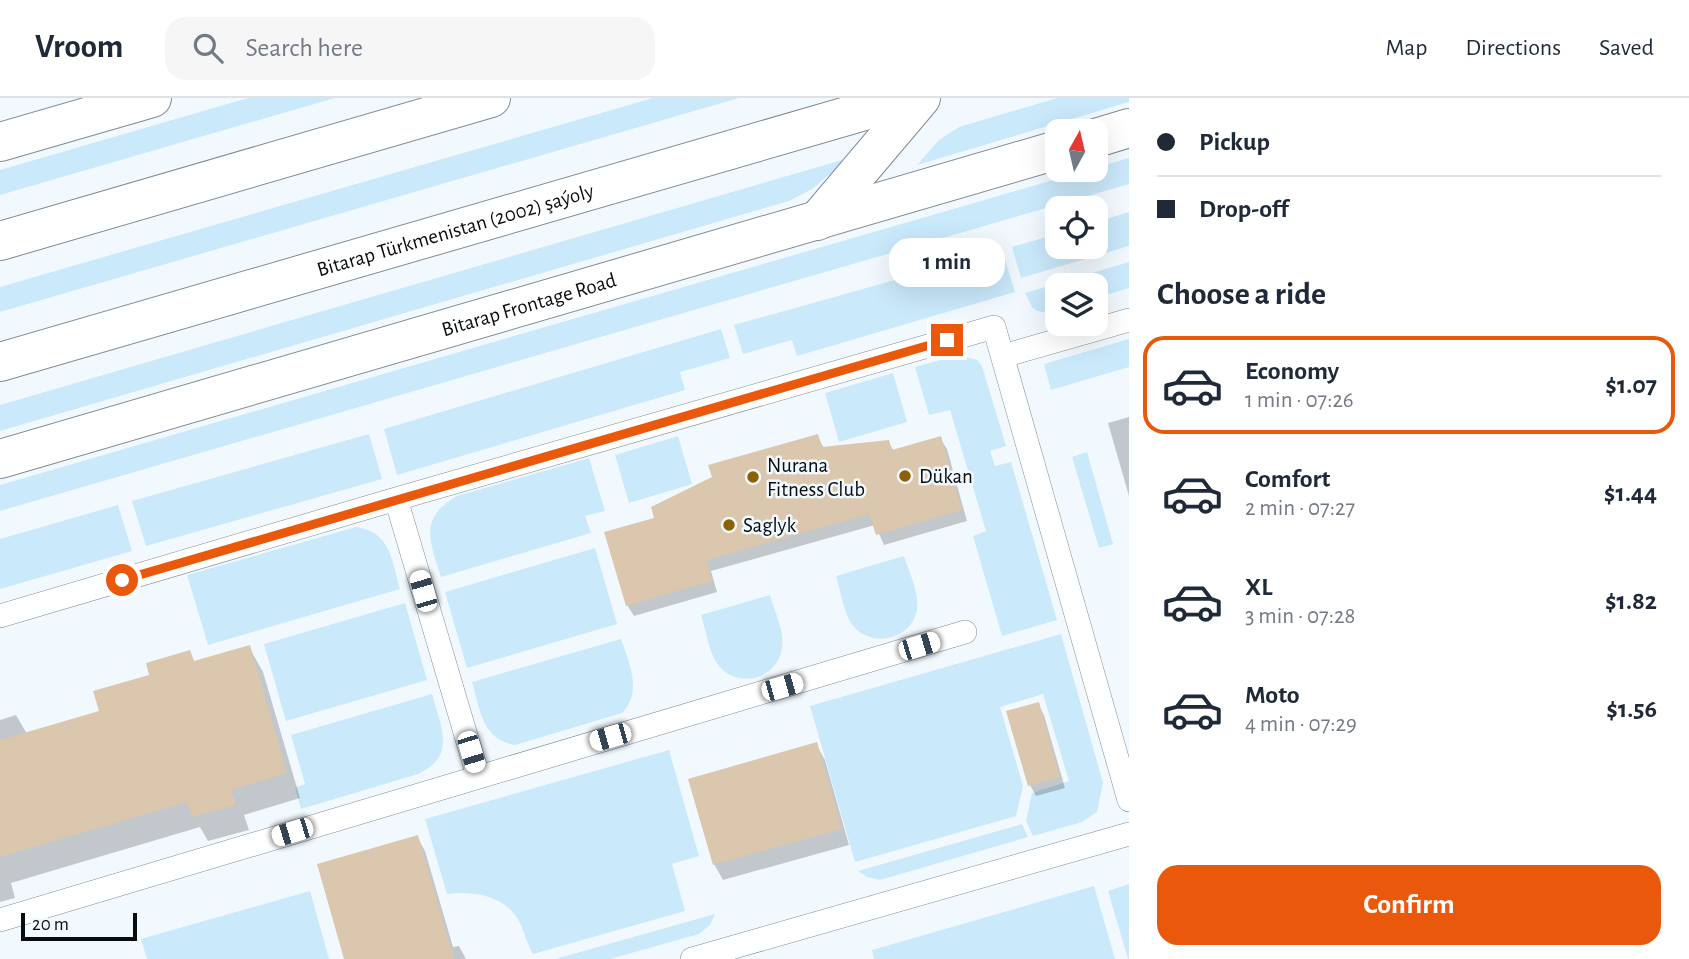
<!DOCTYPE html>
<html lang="en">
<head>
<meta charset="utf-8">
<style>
  body { margin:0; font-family:"Alegreya Sans",sans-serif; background:#f6f6f7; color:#1f2937; height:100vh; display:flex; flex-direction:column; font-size:26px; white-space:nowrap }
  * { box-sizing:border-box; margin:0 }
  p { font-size:23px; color:#747a83 }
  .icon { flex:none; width:38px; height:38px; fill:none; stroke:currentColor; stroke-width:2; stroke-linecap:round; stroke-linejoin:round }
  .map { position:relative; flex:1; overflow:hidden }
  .details { display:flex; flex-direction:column; background:#fff; width:560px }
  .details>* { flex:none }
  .hud { display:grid; align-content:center; height:154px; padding:0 28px; background:#fff }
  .needle { width:46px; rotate:8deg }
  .fabs { position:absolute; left:1045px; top:21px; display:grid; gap:14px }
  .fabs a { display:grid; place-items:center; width:63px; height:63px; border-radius:14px; background:#fff; box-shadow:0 7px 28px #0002; font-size:35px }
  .scale { position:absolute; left:21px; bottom:18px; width:116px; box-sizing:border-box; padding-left:7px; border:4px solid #080c0f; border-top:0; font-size:19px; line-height:24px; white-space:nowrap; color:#080c0f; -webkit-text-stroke:5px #f2f9fe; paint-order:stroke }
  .end { position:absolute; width:32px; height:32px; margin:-16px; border:9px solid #ea580c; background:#fff; box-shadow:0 0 0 4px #fff }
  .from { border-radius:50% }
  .bubble { position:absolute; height:49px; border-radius:21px; background:#fff; box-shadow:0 7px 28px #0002; font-size:23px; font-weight:700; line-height:49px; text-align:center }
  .car { position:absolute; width:21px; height:42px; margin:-21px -10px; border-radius:9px; box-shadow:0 0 5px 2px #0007; background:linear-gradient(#fff 24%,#345 0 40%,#fff 0 76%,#345 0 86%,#fff 0) }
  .hud b { display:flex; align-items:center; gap:24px; height:66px; font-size:26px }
  .hud b+b { border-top:2px solid #e0e1e3 }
  .hud i { width:18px; height:18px; background:#1f2937 }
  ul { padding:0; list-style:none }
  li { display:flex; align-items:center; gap:21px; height:98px; margin:0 14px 10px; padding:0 14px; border:4px solid transparent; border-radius:21px }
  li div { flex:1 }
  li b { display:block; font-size:26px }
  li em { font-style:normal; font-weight:700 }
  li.selected { border-color:#ea580c }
  li>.icon { width:63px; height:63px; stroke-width:1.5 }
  h2 { padding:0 28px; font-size:32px; line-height:84px }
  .primary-button { display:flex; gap:14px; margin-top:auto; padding:14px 28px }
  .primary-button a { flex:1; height:80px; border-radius:21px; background:#ea580c; color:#fff; font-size:28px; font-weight:700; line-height:80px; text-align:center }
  header { display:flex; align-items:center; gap:42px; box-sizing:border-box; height:98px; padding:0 35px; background:#fff; border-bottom:2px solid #e0e1e3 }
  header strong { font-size:33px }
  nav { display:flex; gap:38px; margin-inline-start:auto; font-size:24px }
  .search { width:490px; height:63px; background:#f6f6f7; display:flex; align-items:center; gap:18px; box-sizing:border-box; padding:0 24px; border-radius:21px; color:#747a83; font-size:26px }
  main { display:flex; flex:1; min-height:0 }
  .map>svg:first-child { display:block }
</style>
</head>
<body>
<header>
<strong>Vroom</strong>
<div class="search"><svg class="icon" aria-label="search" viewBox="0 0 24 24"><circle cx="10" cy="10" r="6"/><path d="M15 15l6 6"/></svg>Search here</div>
<nav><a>Map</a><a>Directions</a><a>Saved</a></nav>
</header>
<main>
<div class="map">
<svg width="1129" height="861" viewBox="0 0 1129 861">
  <rect width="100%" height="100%" fill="#f2f9fe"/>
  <path fill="#cae9fb" d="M248,0h87l-335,97v-25z
    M653,0h86l-739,214v-25z
    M1057,0h72v4l-212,63 22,-25 20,-13z
    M849,60l-37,31 -23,12 -789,230v-26z
    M1129,60v26l-1129,327v-26z
    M1129,114v34l-108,32 -9,-31 45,-13v13h39v-25z
    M1002,152l13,42 -218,64 -5,-16 -49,14 -9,-29z
    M1129,164v26l-33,10v-13h-39v25l-14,2 -6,-1 -5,-4 -7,-14z
    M721,231l9,29 -50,14 5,18 -288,85 -13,-46z
    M1129,241v28l-78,23 -7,-26z
    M959,257l18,5 5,6 24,80 -16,5 5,15 16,-4 46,158 -55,16 -29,-100 13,-5 -36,-121 -21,5 -14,-48z
    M893,275l14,49 -68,20 -14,-49z
    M369,336l13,45 -236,67 -14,-45z
    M678,338l14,48 -63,19 -14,-48z
    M1087,354l26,92 -14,4 -27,-91z
    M589,360l16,53 -20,5 6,17 -150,44c-11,-35 -23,-59 16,-81z
    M118,407l14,46 -132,38v-50z
    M356,429c35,5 36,34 44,62l-192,56 -21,-70z
    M595,450l22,76 -150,44 -22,-76z
    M904,458c5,16 15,36 13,53 -4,29 -43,40 -63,18 -11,-13 -13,-36 -18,-51z
    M770,497c4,16 15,36 12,53 -4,30 -43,42 -63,18 -10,-12 -13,-36 -18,-51z
    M405,505l22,77 -141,41 -22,-77z
    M1061,536l42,149 -6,29 -15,10 -49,14 -7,-15 6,-28 37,-12 -26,-87 -43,13 23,79 -7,30 -161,46 -45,-156z
    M621,541c8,24 22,53 1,74l-107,32c-33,-5 -35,-36 -43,-63z
    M432,596c9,33 25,62 -14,80l-117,35 -6,-21 10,-4 -14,-49z
    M669,652l30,106 -27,8 13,47 -152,43c-6,-10 -8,-20 -13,-31 -13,-27 -46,-33 -73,-29l-22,-75z
    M1022,726l6,13 -148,43 -13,-3 -9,-6z
    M1129,786v75h-1l-20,-68z
    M1094,788l21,73h-241l-2,-9z
    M310,793l19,68h-182l-6,-20z
    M715,816l-5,11 -11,9 -89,25h-55z"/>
  <path fill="#0003" d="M1129,319v79l-21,-73z
    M817,338l7,12 64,-6 6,9 46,-13 7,11 20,72 -83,24 -9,-20 -164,46 6,21 -83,24 -7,-11 29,-86z
    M249,549l14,25 37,126 -56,17 5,15 -41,11 -8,-14 -189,56 4,15 -15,4v-182l16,-5 11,19 74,-22 51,-36 37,-24 6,11z
    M1038,606l6,11 21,73 -29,8 -6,-11z
    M816,646l9,16 24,85 -126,35 -9,-16z
    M417,739l8,14 28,96 6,-1 7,13h-120z"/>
  <path fill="#dac7ad" d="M818,336l4,13 67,-7 3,10 49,-14 21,74 -86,25 -7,-21 -162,46 5,21 -86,25 -22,-74 50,-14 -3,-11 61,-30 -4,-12z
    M250,547l37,128 -56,17 5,15 -44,12 -5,-15 -187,55v-117l99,-29 -6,-20 56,-16 -3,-12 44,-13 4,11z
    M1039,604l21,75 -32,9 -22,-75z
    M817,644l25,87 -129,36 -25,-86z
    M418,737l36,124h-110l-27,-95z"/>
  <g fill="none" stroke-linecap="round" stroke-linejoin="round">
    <defs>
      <path id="service" d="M1003,258l126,-36
        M396,401l82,277
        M0,518l396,-117 598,-172 135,473
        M0,822l965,-288
        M692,861l437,-125"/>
      <g id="minor">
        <path d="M1096,40l33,-10"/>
        <path d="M0,44l152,-44"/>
        <path d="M817,123l104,-123"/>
        <path id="s1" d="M0,361l1057,-309"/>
      </g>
      <g id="primary">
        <path d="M0,143l491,-143"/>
        <path id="s2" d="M0,264l909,-264"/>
      </g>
    </defs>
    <use href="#service" stroke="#808c93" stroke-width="24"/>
    <use href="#minor" stroke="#808c93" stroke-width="40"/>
    <use href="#primary" stroke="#808c93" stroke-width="40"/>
    <use href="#service" stroke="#fff" stroke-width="23"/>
    <use href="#minor" stroke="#fff" stroke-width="38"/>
    <use href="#primary" stroke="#fff" stroke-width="38"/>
  </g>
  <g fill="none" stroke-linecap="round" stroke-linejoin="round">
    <path stroke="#ea580c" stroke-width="9" d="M122,482l825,-240"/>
  </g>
  <g fill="#8d6006" stroke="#f2f9fe" stroke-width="2.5">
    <circle cx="905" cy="378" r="7"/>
    <circle cx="753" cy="379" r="7"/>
    <circle cx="729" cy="427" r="7"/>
  </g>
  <g text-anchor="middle" stroke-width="5" stroke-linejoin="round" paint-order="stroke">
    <g font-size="21" fill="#080c0f" stroke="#f2f9fe">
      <text dy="7" stroke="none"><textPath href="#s2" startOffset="474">Bitarap Türkmenistan (2002) şaýoly</textPath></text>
      <text dy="7" stroke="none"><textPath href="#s1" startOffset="551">Bitarap Frontage Road</textPath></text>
    </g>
    <g font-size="21" fill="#080c0f" stroke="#f2f9fe" text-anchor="start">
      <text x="767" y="374">Nurana<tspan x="767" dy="24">Fitness Club</tspan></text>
      <text x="919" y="385">Dükan</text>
      <text x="743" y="434">Saglyk</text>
    </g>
  </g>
</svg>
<div class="fabs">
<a><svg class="needle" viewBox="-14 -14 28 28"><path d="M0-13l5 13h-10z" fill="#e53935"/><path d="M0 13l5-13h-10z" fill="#747a83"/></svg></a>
<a><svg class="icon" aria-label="locate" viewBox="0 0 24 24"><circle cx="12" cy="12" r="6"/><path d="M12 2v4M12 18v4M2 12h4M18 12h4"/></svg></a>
<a><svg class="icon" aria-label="layers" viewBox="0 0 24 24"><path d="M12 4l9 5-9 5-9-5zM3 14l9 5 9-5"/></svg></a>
</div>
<div class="scale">20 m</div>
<i class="end from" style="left:122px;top:482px"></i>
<i class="end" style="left:947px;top:242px"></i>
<div class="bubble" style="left:889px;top:140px;width:116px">1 min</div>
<i class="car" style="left:423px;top:493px;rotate:344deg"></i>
<i class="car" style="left:919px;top:548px;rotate:73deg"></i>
<i class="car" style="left:782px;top:589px;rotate:74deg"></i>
<i class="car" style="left:610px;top:639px;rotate:254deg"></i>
<i class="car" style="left:471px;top:654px;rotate:163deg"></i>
<i class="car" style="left:292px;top:734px;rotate:253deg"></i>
</div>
<section class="details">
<div class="hud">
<b><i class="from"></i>Pickup</b>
<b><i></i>Drop-off</b>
</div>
<h2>Choose a ride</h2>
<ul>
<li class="selected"><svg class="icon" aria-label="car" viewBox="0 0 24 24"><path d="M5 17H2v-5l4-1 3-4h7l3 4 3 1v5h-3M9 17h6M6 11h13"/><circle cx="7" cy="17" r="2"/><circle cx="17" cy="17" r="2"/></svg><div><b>Economy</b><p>1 min · 07:26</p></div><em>$1.07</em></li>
<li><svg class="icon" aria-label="car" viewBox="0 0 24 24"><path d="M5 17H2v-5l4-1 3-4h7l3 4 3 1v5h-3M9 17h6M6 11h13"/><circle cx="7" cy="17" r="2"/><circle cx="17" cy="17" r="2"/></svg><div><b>Comfort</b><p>2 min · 07:27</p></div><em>$1.44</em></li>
<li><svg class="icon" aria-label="car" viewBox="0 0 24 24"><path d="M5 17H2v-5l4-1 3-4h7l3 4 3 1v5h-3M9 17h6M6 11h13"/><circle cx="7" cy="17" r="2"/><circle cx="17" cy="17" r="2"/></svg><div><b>XL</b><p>3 min · 07:28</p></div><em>$1.82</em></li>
<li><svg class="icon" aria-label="car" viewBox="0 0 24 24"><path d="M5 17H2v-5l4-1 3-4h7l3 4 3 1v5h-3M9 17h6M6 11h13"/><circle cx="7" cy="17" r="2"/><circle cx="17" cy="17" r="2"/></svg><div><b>Moto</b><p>4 min · 07:29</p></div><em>$1.56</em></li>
</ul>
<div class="primary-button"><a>Confirm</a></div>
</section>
</main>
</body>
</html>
